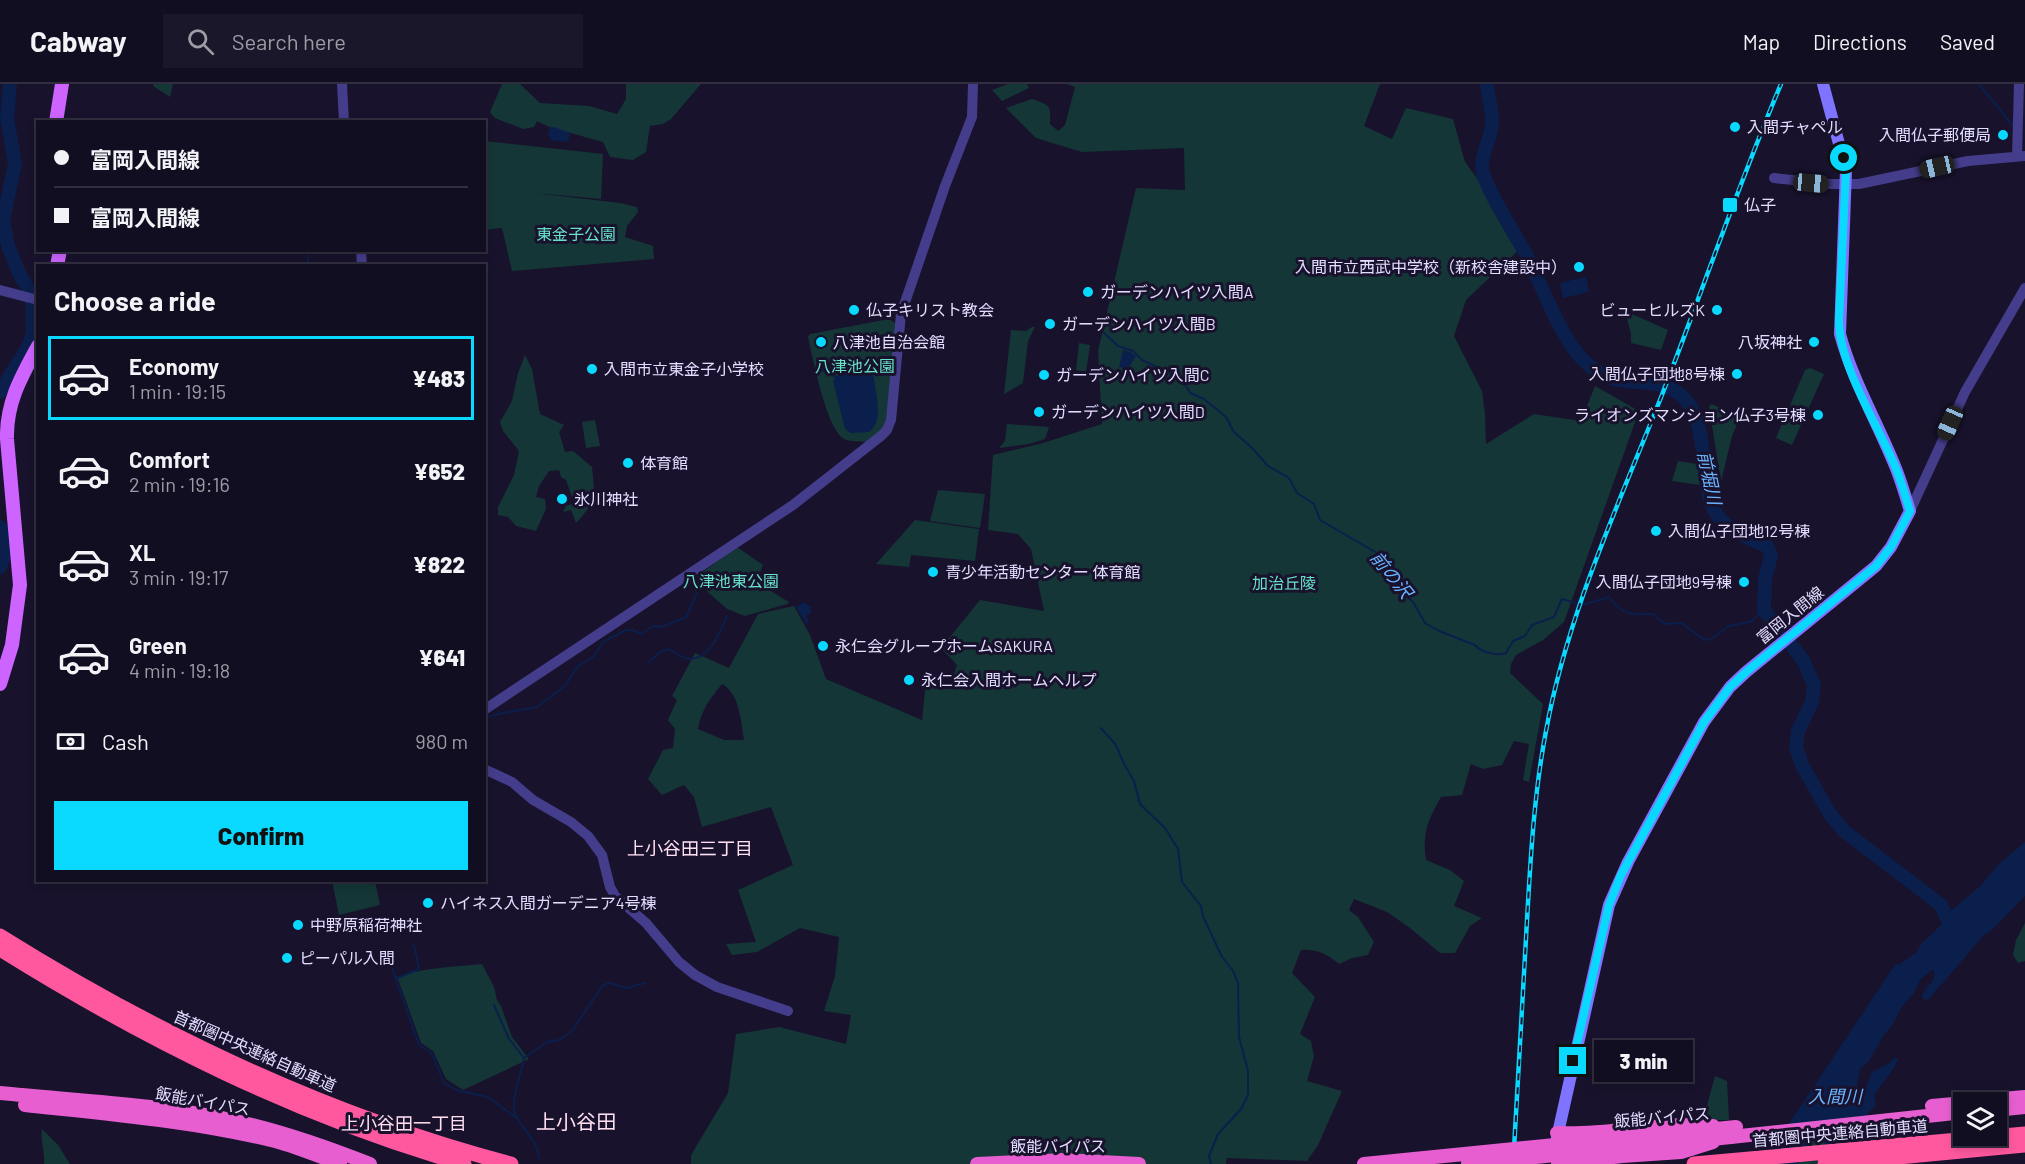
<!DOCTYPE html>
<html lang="en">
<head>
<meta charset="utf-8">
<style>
  body { margin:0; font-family:Barlow,"Noto Sans JP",sans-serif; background:#1b172a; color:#f1f3f6; height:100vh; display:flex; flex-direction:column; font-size:22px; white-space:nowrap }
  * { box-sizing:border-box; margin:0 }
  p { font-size:20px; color:#9c9ca5 }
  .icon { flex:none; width:33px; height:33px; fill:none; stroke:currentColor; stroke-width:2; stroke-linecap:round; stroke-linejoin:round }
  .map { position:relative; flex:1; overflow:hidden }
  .details { position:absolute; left:36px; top:180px; width:450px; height:618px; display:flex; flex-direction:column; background:#120e21; border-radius:0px; box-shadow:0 3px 9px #0003,0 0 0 2px #312e3f }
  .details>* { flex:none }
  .hud { position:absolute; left:36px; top:36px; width:450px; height:132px; border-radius:0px; box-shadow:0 3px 9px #0003,0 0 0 2px #312e3f; display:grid; align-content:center; height:132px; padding:0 18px; background:#120e21 }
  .fabs { position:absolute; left:1953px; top:1008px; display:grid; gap:12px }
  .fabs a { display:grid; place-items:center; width:54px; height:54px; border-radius:0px; background:#120e21; box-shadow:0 3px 9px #0003,0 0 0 2px #312e3f; font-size:30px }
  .end { position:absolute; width:27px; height:27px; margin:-14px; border:8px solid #09d9ff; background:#111; box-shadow:0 0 0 3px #111 }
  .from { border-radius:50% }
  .bubble { position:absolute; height:42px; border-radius:0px; background:#120e21; box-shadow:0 3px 9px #0003,0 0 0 2px #312e3f; font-size:20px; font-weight:800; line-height:42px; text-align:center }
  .car { position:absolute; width:18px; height:36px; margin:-18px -9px; border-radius:8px; box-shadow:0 0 4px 2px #0007; background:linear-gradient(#222 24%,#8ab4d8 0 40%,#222 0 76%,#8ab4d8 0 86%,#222 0) }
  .hud b { display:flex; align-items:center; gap:21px; height:57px; font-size:22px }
  .hud b+b { border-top:2px solid #312e3f }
  .hud i { width:15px; height:15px; background:#f1f3f6 }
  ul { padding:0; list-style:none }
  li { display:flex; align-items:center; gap:18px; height:84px; margin:0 12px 9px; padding:0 6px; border:3px solid transparent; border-radius:0px }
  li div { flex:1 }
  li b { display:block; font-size:22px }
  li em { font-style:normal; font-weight:800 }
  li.active { border-color:#09d9ff }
  li>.icon { width:54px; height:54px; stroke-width:1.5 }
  h2 { padding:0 18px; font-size:27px; line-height:72px }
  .pay { display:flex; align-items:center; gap:15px; height:66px; padding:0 18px; font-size:22px }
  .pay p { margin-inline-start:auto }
  .action { display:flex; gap:12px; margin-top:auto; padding:12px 18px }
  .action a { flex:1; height:69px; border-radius:0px; background:#09d9ff; color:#111; font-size:24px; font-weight:800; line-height:69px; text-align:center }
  header { display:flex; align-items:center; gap:36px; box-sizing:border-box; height:84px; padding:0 30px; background:#120e21; border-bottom:2px solid #312e3f }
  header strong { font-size:28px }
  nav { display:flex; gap:33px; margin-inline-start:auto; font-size:21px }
  .search { width:420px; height:54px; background:#1b172a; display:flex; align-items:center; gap:15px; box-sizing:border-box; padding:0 21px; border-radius:0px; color:#9c9ca5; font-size:22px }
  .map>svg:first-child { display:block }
</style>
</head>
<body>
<header>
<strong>Cabway</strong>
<div class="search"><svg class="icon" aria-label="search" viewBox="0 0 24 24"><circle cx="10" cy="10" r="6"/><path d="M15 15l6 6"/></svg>Search here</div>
<nav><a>Map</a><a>Directions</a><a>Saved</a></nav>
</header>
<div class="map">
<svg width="2025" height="1080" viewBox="0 0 2025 1080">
  <rect width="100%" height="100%" fill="#18122c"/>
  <path fill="#143637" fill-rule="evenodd" d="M154,0h19l-3,13 -17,-11z
    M502,0h18l20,19 49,3 28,8 9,-15v-15h75l-30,35 -8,5 -13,2 -4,26 -13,8 -23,-3 -7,-15 -54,-15 -12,-6 -3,6 -11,2 -28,-11 -5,-6z
    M1008,0h19l2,4 -27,13 -10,-11z
    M1067,0h313l-16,42 28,13 14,-31 47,11 12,43 60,82 -59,56 -12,36 28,55 3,23 1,30 48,-30 47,7 14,-35 44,25 -75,211 -21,18 -27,15 -5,9 -1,9 33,31 -14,78 -6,-2 6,-36 -15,-3 -12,24 -19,4 -12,-5 -9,31 -21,2c-13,23 -19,36 -15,63l24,10 14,11 -10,25 28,12 -12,8 -15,27h-15l-30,-25 -23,-16 -33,-13 -5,11 9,7 16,25 -6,13 -16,3 -13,6c-12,-10 -22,-15 -38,-14l-9,23 23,24 -15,37 11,7 3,15 -7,25 35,10 -24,54 -11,16 -80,-3 -1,6h-535v-9l37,-62 8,-59 43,-7 67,17 5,-29 -27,-4 11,-35 4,-39 -39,-9 -43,24 -25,3 -6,-11 30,-2 -18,-52 55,-25 -22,-58 -69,20 -8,-30 -10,-12 -22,10 -14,-16 15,-29 10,-2 2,-19 -7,-9 9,-20 -5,-4 23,-43 34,15 29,-54 36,-8 16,29 16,44 96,41 4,-39 24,6 7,-22 -16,-17 39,-48 64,11 -13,-62 -13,-15 -30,-4 5,-75 50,-12 59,-19 -4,-73 38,-163 49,2 -1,-42 -102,4 -46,-14 -30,-30 26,-9c18,6 19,6 18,25l8,7 7,-6 10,-38zM722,600c18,10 19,38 22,56h-20l-26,-11c4,-20 11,-29 24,-45z
    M485,57l118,13 -2,45 -67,-6 86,10 17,4 1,5 -11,14 -2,11 28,9 1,13 -142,12 -10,-43 -17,2z
    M1625,227l43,19 -7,20 -30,-7v-9z
    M889,235l8,5 -9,95 -4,8 -16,15c-7,-1 -18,0 -24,-3 -18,-11 -31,-81 -36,-102l2,-3z
    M1032,243h3l-7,14 -5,42 -19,11 7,-64 15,1z
    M1079,259l11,2 -4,27 -10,-2z
    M525,271l7,14 8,45 24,11 -5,7 6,20 8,-1 19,16c3,29 5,34 -16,56l-5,-13 -8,2 3,-6 8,-3 -8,-23 -5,-3 -2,-7 -10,1 -10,15 -3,11 9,2 1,10 -10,22 -20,-5 -8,-9 -10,-2v-8l16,-32 5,-24 -16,-20 -3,-9 12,-21 6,-28z
    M1810,284l14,6 -32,71 -16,-7 29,-68z
    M1711,320l23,9 5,7 -7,16 -11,46 -12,-75z
    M595,336l5,26 -14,2 -4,-26z
    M1007,340l42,3 -4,12 -16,5 -30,4 6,-7z
    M1678,377l19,3 3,21 -28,-4z
    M938,406l47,4 -5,34 -50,-7z
    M915,436l64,9 -4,32 -64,-6 -2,12 -33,-3z
    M737,463l26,18 -7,17 33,20 -2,2 -42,12 -18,-7 -34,-30z
    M332,797h43l5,24 -41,10z
    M2025,839v38l-7,2 -5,-8 3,-15z
    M482,880l12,23 3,13 4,6 11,31 17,22 -66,31 -17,-11 -13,-28 -12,-8 -23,-64c13,-11 65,-13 84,-15z
    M1715,992l12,5 2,39h-26z
    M1823,1036h2c3,14 -1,30 -4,44h-23z
    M42,1045l16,16 12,19h-26c1,-12 -4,-24 -2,-35z"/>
  <path fill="#0b1f4c" d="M550,43h4l16,6 -2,9 -17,-2 -3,-5z
    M1586,193l3,15 -26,6 -3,-15z
    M1123,266l7,2 6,4 -8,13 -9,-2z
    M852,286l16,1 6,6c1,16 11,44 -5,55l-18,1 -6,-4 -12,-48 6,-7z
    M804,518l7,5v6l-5,3 3,5 -3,3 -10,-17z
    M2025,758v54l-34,35 -7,4 -55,64 -5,1 -2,-4 5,-10 4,-2 4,-10 -2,-5 -13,11 -6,13 -13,15 -9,18 -9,10 -14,25 -9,8 -3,15 2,4h6l7,-16 19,-10 4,-5 3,2 -4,9 -20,27 2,10 -18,20 -23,39 -13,-2 4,-35v-5l-3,-2 -25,44h-36l134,-201 2,2 19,-13 4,-8 20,-19 7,-12 31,-26 20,-23z"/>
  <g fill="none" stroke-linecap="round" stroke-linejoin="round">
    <path stroke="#0b1f4c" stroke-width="2" d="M1979,0l34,42
      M306,166l3,16
      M1101,246l17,16 15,5 9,9 27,13 18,14 3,6 14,6 22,18 8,15 18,16 16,18 21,12 8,15 17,11 6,16 57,33 13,16 7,19 16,14 12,21 14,8 36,14c7,8 22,11 31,8l7,-12 12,-5 7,-11 22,-8 8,-18 21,6 26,-8c13,18 22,18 44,17l12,10 17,-1 21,16 7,1 19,-14 21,-4 14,-12
      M820,285l16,8
      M649,578l11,-10 8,-3c6,2 11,7 17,9 23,6 35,-26 42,-42
      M484,634l14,-4 39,-7 28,-21 12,-19 17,-11 9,-14 23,-12h7l8,4 13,-8 8,1 24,-10 11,-24
      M1101,644l15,17 7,17 11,19 6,23 25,24 13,21 4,33 19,24 2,10 18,39 12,16 5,12 1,54 9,34v24l-7,14 -23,25 -9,22 2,8
      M387,869l32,92 11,7 4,6 10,25 12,7 32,7 31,23
      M397,894l22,-9 -5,-24
      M494,921l15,34 15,19c-3,17 -11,33 -10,51 2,17 24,28 25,49
      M524,974l23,-16 12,-2 13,-9 31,-46 7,-2 16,5 19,-5"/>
    <path stroke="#0b1f4c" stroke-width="14" d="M1487,0c1,13 6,27 5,40 -1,15 -11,29 -10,44 2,18 31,63 41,81 19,34 30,73 54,104 6,8 16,16 24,21 31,16 67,-3 90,33 7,11 9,26 11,39 7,61 3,76 65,100l4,10 -6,23 -1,31 39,50 11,25 -2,17 -14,29 -2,16 6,18 28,49 14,17 97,74 12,26
      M0,308l28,-45 5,-14v-23l-2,-17 -12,-20 -11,-27 -5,-26 12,-57 -8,-45 3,-34
      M0,443c10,14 6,25 0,40"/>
    <path stroke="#443d8b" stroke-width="10" d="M342,0l2,38
      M2017,72l2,-72
      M1774,94l56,6h29l109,-23 57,-5
      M361,166l1,16
      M0,206l38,10
      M1910,427l55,-119 60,-104
      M484,626l309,-205 88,-69 6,-6 4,-10 10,-106 44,-128 27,-69 1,-33
      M484,685l28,13 21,18 38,22 17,14 14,19 8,32 5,9 31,27 33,39 16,13 22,12 71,24"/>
    <path stroke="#7f74ff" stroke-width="12" d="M1556,1058l53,-237 19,-43 76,-140 26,-35 16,-15 130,-106 15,-19 19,-36c-4,-13 -8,-27 -13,-40 -18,-46 -44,-89 -57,-137l6,-164 -23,-86"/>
    <path stroke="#cd64ff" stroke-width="14" d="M56,38l6,-38
      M57,182l3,-16
      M0,600l12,-39 8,-60 -13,-146c-1,-36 14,-62 31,-93"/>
    <path stroke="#e65ecf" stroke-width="14" d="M0,1009c80,8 161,11 240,29 44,10 87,25 130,42
      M1967,1018l58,-5
      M25,1021c84,9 168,16 250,36 22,6 44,15 65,23
      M1932,1022l32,-3
      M1996,1026l29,-3
      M1557,1049c52,3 104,-12 156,-7
      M1731,1053l233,-25
      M977,1080l87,-4 75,4
      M1558,1080l64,-8 59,-4 32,-10"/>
    <path stroke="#ff589f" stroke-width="15" d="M0,852c160,100 328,180 511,228
      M0,865c146,91 298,167 464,215
      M1694,1080l331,-30
      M1825,1080l200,-19"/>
    <defs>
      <path id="rail" d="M1513,1080c5,-75 9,-150 13,-226 4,-69 7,-139 20,-207 21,-115 71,-223 114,-331 41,-105 77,-212 121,-316"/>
    </defs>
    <use href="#rail" stroke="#09d9ff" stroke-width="4.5"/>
    <use href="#rail" stroke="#18122c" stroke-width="2" stroke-dasharray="7" stroke-linecap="butt"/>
    <path stroke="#e65ecf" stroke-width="14" d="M1364,1080l372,-37
      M1468,1080l263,-27"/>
  </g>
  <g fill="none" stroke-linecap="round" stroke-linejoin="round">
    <path stroke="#09d9ff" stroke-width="8" d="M1573,977l36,-156 12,-30 83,-153 26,-35 16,-15 130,-106 15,-19 19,-36c-4,-13 -8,-27 -13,-40 -17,-43 -58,-104 -58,-151l7,-150 -2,-12"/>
  </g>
  <g fill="#09d9ff" stroke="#18122c" stroke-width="2">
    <circle cx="1735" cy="43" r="6"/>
    <circle cx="2003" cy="51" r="6"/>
    <rect x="1722" y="113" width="16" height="16" rx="3"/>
    <circle cx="1579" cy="183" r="6"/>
    <circle cx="1088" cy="208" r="6"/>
    <circle cx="854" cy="226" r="6"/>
    <circle cx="1717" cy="226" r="6"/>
    <circle cx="1050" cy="240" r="6"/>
    <circle cx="821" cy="258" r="6"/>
    <circle cx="1814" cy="258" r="6"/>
    <circle cx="592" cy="285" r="6"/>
    <circle cx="1737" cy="290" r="6"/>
    <circle cx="1044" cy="291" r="6"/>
    <circle cx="1039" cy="328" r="6"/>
    <circle cx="1818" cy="331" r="6"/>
    <circle cx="628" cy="379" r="6"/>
    <circle cx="562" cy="415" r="6"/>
    <circle cx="1656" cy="447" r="6"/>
    <circle cx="933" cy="488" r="6"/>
    <circle cx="1744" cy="498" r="6"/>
    <circle cx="823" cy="562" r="6"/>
    <circle cx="909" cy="596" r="6"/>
    <circle cx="428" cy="819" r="6"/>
    <circle cx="298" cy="841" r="6"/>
    <circle cx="287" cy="874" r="6"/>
  </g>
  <g text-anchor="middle" stroke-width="6" stroke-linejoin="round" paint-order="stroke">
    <g font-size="16" fill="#e3ddff" stroke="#18122c" text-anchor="start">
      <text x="1747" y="49">入間チャペル</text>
      <text x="1991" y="57" text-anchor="end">入間仏子郵便局</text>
      <text x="1744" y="127">仏子</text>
      <text x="1567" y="189" text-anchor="end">入間市立西武中学校（新校舎建設中）</text>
      <text x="1100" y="214">ガーデンハイツ入間A</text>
      <text x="866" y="232">仏子キリスト教会</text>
      <text x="1705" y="232" text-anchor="end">ビューヒルズK</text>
      <text x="1062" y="246">ガーデンハイツ入間B</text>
      <text x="833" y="264">八津池自治会館</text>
      <text x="1802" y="264" text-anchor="end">八坂神社</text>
      <text x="604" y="291">入間市立東金子小学校</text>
      <text x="1725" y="296" text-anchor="end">入間仏子団地8号棟</text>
      <text x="1056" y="297">ガーデンハイツ入間C</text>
      <text x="1051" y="334">ガーデンハイツ入間D</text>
      <text x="1806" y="337" text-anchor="end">ライオンズマンション仏子3号棟</text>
      <text x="640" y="385">体育館</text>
      <text x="574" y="421">氷川神社</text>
      <text x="1668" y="453">入間仏子団地12号棟</text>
      <text x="945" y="494">青少年活動センター 体育館</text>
      <text x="1732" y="504" text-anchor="end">入間仏子団地9号棟</text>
      <text x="835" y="568">永仁会グループホームSAKURA</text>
      <text x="921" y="602">永仁会入間ホームヘルプ</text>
      <text x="440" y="825">ハイネス入間ガーデニア4号棟</text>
      <text x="310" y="847">中野原稲荷神社</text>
      <text x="299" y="880">ピーパル入間</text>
    </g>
    <g font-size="16" fill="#66e2c9" stroke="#18122c">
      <text x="576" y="156">東金子公園</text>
      <text x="855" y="288">八津池公園</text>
      <text x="731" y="503">八津池東公園</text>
      <text x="1284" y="505">加治丘陵</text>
    </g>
    <g font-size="16" fill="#e3ddff" stroke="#18122c">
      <text transform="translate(1790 531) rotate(-39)" y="6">富岡入間線</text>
      <text transform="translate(255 967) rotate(24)" y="6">首都圏中央連絡自動車道</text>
      <text transform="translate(203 1017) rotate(10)" y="6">飯能バイパス</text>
      <text transform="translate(1662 1033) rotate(-5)" y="6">飯能バイパス</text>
      <text transform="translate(1840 1049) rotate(-5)" y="6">首都圏中央連絡自動車道</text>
      <text x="1058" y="1068">飯能バイパス</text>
    </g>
    <g font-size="18" font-style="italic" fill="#6bb3ff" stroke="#18122c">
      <text transform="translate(1709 394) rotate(78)" y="6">前堀川</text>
      <text transform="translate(1391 491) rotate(51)" y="6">前の沢</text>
      <text x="1835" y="1019">入間川</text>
    </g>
    <g font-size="18" fill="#ffdff2" stroke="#18122c">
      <text x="690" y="771">上小谷田三丁目</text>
      <text x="404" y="1046">上小谷田一丁目</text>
    </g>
    <g font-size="20" fill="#ffdff2" stroke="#18122c">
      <text x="576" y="1045">上小谷田</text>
    </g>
  </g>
</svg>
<div class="fabs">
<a><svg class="icon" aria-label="layers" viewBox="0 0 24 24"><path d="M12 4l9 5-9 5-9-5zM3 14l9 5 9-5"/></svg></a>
</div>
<i class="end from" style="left:1844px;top:74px"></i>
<i class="end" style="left:1573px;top:977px"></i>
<div class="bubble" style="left:1594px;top:956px;width:99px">3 min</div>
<i class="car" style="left:1937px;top:83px;rotate:257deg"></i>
<i class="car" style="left:1811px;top:99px;rotate:95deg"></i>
<i class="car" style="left:1950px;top:339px;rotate:204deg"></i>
<div class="hud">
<b><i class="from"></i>富岡入間線</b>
<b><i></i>富岡入間線</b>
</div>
<section class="details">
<h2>Choose a ride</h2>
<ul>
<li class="active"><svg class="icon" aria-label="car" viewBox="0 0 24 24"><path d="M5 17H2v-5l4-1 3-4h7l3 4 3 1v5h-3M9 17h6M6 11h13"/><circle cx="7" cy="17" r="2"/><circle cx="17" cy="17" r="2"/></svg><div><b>Economy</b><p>1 min · 19:15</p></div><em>¥483</em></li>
<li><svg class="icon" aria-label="car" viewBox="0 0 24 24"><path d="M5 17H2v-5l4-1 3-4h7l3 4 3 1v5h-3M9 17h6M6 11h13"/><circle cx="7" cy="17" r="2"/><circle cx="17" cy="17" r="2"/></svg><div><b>Comfort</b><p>2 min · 19:16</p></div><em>¥652</em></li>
<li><svg class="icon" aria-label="car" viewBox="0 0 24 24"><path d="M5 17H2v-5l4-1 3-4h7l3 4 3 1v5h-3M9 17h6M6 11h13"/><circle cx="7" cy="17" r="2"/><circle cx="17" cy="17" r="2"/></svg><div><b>XL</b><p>3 min · 19:17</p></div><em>¥822</em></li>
<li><svg class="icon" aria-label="car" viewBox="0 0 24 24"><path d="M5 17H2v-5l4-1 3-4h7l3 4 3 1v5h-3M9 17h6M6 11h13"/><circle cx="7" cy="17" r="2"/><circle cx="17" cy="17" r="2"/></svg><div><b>Green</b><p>4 min · 19:18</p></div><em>¥641</em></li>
</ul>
<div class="pay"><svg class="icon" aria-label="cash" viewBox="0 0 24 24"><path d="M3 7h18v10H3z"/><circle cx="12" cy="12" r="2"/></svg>Cash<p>980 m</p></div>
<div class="action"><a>Confirm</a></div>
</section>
</div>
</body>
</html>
